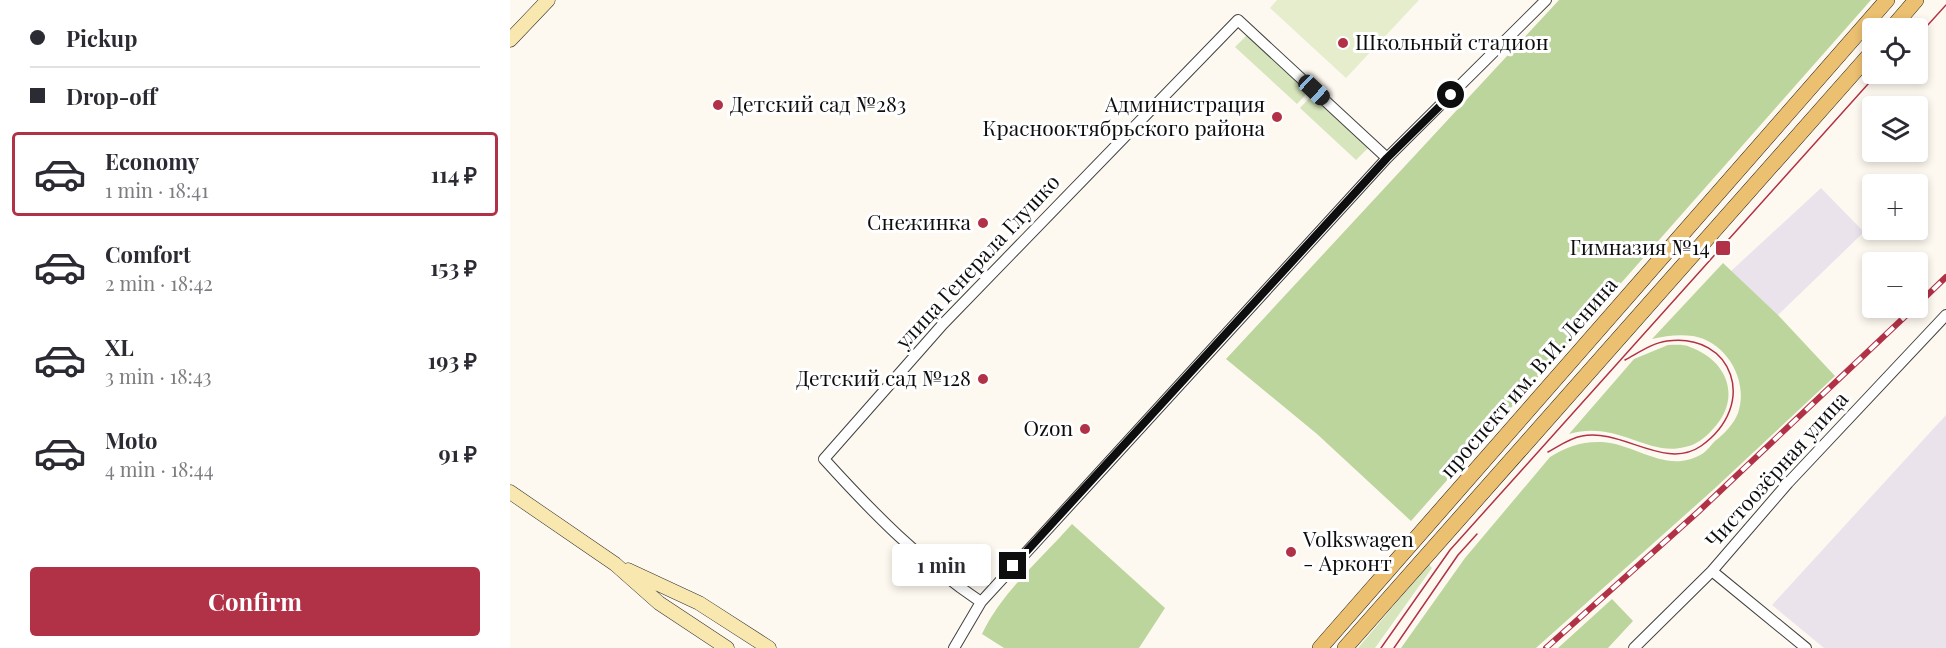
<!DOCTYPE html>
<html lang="en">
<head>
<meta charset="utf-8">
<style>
  body { margin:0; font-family:"Playfair Display",serif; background:#f2f2f3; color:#2b2b33; height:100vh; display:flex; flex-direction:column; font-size:22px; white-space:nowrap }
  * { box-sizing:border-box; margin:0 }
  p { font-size:20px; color:#7c7c81 }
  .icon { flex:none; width:33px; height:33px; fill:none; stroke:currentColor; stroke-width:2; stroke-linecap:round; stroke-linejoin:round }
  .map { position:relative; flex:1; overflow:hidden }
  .drawer { display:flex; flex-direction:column; background:#fff; width:510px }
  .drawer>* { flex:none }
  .banner { display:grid; align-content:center; height:132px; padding:0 30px; background:#fff }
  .controls { position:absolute; left:1352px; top:18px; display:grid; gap:12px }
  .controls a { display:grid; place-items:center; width:66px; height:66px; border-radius:6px; background:#fff; box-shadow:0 3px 9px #0003; font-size:30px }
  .end { position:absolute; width:27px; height:27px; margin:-14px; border:8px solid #0e0e0e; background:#fff; box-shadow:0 0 0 3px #fff }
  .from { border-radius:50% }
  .bubble { position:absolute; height:42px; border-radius:6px; background:#fff; box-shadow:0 3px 9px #0003; font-size:20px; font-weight:700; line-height:42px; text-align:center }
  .car { position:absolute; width:18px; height:36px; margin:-18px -9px; border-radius:8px; box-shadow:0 0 4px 2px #0007; background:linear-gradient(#222 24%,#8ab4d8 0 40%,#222 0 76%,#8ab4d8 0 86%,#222 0) }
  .banner b { display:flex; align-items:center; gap:21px; height:57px; font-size:22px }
  .banner b+b { border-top:2px solid #e1e1e2 }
  .banner i { width:15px; height:15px; background:#2b2b33 }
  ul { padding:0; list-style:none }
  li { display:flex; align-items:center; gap:18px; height:84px; margin:0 12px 9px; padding:0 18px; border:3px solid transparent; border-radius:6px }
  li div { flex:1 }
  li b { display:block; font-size:22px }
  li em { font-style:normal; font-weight:700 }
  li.selected { border-color:#b13247 }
  li>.icon { width:54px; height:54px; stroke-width:1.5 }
  .cta { display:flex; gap:12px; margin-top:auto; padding:12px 30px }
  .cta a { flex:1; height:69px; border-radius:6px; background:#b13247; color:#fff; font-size:24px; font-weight:700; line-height:69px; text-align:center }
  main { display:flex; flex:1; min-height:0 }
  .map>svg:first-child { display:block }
</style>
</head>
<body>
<main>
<section class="drawer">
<div class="banner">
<b><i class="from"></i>Pickup</b>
<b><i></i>Drop-off</b>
</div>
<ul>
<li class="selected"><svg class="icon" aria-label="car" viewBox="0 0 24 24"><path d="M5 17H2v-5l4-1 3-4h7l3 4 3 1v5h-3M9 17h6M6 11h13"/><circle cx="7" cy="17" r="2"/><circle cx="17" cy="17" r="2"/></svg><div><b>Economy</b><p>1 min · 18:41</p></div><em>114 ₽</em></li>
<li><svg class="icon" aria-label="car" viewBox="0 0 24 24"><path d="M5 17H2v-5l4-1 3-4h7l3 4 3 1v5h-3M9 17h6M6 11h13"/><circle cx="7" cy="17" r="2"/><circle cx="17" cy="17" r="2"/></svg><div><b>Comfort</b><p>2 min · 18:42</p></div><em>153 ₽</em></li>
<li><svg class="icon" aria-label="car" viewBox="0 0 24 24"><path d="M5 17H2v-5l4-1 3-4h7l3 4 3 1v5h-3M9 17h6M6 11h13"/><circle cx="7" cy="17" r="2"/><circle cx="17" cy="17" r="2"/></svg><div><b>XL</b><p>3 min · 18:43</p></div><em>193 ₽</em></li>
<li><svg class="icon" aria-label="car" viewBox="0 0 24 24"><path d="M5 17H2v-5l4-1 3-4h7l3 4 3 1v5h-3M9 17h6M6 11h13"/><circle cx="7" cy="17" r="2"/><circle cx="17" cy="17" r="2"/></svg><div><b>Moto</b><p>4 min · 18:44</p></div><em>91 ₽</em></li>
</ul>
<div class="cta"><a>Confirm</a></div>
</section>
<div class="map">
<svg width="1436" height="648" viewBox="0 0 1436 648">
  <rect width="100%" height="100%" fill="#fef9f0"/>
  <path fill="#eae3ec" d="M1311,188l43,44 -86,83 -47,-44z
    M1436,415v233h-122l-52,-43z"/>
  <path fill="#d6e5bc" d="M739,33l61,57 -13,14 -62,-57z
    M804,93l56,53 -14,14 -56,-52z
    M919,564l3,4 -57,80h-17z"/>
  <path fill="#bcd59d" d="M1049,0h312l-460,521 -94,-87 -91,-75z
    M1213,263l55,52 57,61 -122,114 -177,158h-135l64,-90 85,-101c16,-10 32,-16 52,-15 35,2 65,33 100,12 5,-3 9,-9 13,-13 9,-7 19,-17 23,-28 11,-32 -11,-71 -45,-77 -15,-2 -27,0 -41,3z
    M1158,345c7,0 16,-1 22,2 39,14 52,53 22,83 -7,8 -16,15 -27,17 -38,10 -67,-27 -116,-13l65,-75z
    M562,524l93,84 -26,40h-135l-22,-14c20,-42 59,-75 90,-110z
    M1102,599l21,22 -25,27h-50z"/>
  <path fill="#e6edcd" d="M767,0h142l-73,78 -76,-70z"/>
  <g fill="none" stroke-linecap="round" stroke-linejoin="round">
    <defs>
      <path id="street" d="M1202,571l94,77
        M471,602c-60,-40 -109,-90 -157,-143l119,-135 295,-304 149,138
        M444,648l27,-46 406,-444 159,-158
        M1124,648l78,-77 76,-88 158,-168"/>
      <path id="secondary" d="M0,40l38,-40
        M0,492l105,72 44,39 68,45
        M118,570l71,33 70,45"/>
      <path id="primary" d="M1382,28l24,-28
        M810,648l567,-648
        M835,648l527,-596"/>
    </defs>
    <use href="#street" stroke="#414141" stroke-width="12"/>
    <use href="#secondary" stroke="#303030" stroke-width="15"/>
    <use href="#primary" stroke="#1f1f1f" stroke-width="16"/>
    <use href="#street" stroke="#fff" stroke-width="10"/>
    <use href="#secondary" stroke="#f8e8b0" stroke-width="14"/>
    <use href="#primary" stroke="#ecc071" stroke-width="15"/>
    <path stroke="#b13247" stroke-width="1.5" d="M1407,37l29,-32
      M1038,452c11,-6 22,-14 34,-16 40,-8 83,35 119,10 58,-41 32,-114 -34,-105 -15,2 -29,12 -42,19
      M871,648l69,-98 427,-476
      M884,648l64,-93 19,-21"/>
    <defs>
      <path id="rail" d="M1407,305l29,-28
        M1036,648l152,-136 216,-204"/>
    </defs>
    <use href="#rail" stroke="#b13247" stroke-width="6"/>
    <use href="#rail" stroke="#fff" stroke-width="4" stroke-dasharray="11" stroke-linecap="butt"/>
  </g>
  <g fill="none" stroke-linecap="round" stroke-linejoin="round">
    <path stroke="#0e0e0e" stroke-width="8" d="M503,566l374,-408 64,-63"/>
  </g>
  <g fill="#b13247" stroke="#fff" stroke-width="2">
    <circle cx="833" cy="43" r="6"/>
    <circle cx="208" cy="105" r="6"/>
    <circle cx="767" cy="117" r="6"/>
    <circle cx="473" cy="223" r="6"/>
    <rect x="1205" y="240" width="16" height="16" rx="3"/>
    <circle cx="473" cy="379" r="6"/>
    <circle cx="575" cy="429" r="6"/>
    <circle cx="781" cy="552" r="6"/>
  </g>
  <g text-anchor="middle" stroke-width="6" stroke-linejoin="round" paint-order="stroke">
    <g font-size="21" fill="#0e0e0e" stroke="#fff" text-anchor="end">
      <text x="845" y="50" text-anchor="start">Школьный стадион</text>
      <text x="220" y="112" text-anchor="start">Детский сад №283</text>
      <text x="755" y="112">Администрация<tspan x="755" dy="24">Краснооктябрьского района</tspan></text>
      <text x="461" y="230">Снежинка</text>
      <text x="1200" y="255">Гимназия №14</text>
      <text x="461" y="386">Детский сад №128</text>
      <text x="563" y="436">Ozon</text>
      <text x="793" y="547" text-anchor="start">Volkswagen<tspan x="793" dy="24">- Арконт</tspan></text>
    </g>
    <g font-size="21" fill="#0e0e0e" stroke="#fff">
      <text transform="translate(468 262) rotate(-47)" y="7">улица Генерала Глушко</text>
      <text transform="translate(1019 378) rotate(-49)" y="7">проспект им. В.И. Ленина</text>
      <text transform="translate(1267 470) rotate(-48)" y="7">Чистоозёрная улица</text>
    </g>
  </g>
</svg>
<div class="controls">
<a><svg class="icon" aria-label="locate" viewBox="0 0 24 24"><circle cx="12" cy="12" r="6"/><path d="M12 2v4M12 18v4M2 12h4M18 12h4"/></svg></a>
<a><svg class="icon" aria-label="layers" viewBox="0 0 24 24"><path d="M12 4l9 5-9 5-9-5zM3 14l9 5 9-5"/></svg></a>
<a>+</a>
<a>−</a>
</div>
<i class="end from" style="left:941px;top:95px"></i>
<i class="end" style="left:503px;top:566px"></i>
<div class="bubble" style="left:382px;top:544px;width:99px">1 min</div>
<i class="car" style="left:804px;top:90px;rotate:133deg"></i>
</div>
</main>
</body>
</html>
